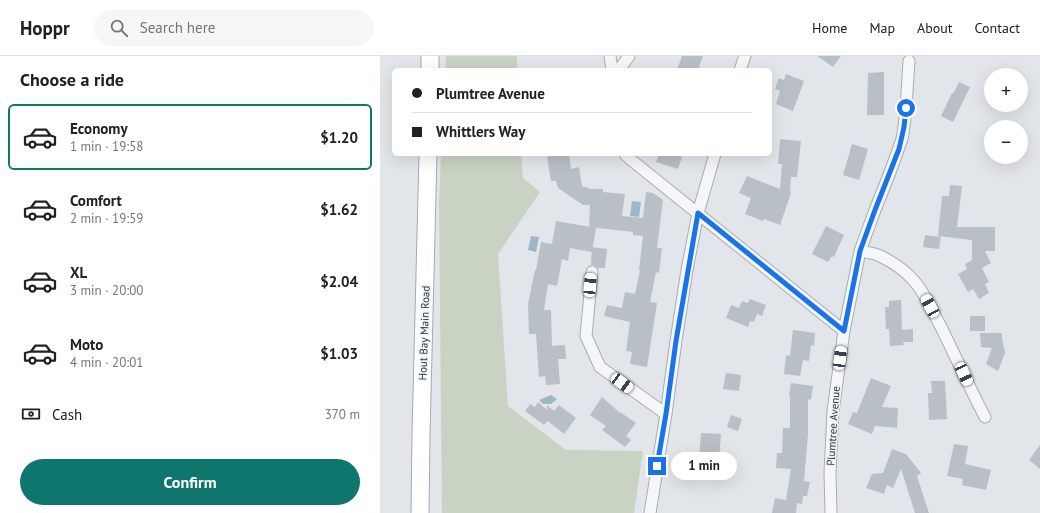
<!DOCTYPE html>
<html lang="en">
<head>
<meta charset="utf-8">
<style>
  body { margin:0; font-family:"PT Sans",sans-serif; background:#f6f6f6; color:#202124; height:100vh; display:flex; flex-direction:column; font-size:15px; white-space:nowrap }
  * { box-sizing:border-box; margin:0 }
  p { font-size:13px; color:#757577 }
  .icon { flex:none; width:22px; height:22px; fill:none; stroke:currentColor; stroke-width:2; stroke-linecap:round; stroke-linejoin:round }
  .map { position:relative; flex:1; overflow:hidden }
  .panel { display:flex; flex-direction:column; background:#fff; width:380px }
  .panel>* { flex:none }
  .hud { position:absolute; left:12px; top:12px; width:380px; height:88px; border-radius:6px; box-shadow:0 4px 16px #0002; display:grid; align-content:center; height:88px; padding:0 20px; background:#fff }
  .buttons { position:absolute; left:604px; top:12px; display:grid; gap:8px }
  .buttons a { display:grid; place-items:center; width:44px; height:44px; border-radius:50%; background:#fff; box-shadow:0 4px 16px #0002; font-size:20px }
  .end { position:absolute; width:18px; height:18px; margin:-9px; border:5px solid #1a73e8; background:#fff; box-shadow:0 0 0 2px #fff }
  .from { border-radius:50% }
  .bubble { position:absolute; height:28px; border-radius:14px; background:#fff; box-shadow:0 4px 16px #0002; font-size:13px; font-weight:700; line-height:28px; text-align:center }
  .car { position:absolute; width:12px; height:24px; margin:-12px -6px; border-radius:5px; box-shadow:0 0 3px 1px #0007; background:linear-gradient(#fff 24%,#345 0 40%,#fff 0 76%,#345 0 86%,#fff 0) }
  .hud b { display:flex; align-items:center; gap:14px; height:38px; font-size:15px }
  .hud b+b { border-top:1px solid #e0e0e0 }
  .hud i { width:10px; height:10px; background:#202124 }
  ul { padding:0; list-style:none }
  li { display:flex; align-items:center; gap:12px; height:66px; margin:0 8px 6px; padding:0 12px; border:2px solid transparent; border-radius:6px }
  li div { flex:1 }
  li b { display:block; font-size:15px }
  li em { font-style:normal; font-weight:700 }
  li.selected { border-color:#0f766e }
  li>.icon { width:36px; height:36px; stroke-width:1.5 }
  h2 { padding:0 20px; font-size:18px; line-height:48px }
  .pay { display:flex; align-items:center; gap:10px; height:44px; padding:0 20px; font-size:15px }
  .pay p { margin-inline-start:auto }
  .action { display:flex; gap:8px; margin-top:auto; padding:8px 20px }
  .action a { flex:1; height:46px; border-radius:24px; background:#0f766e; color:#fff; font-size:16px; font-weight:700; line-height:46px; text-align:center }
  header { display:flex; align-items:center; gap:24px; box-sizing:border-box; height:56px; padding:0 20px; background:#fff; border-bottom:1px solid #e0e0e0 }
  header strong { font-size:19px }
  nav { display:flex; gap:22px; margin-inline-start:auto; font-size:14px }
  .search { width:280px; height:36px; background:#f6f6f6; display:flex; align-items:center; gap:10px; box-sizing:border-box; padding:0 14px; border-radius:22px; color:#757577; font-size:15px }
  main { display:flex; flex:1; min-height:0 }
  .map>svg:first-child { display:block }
</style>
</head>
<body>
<header>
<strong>Hoppr</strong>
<div class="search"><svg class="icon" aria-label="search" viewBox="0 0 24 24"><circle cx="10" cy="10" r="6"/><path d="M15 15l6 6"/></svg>Search here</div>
<nav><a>Home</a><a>Map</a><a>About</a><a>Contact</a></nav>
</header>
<main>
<section class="panel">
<h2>Choose a ride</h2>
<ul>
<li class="selected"><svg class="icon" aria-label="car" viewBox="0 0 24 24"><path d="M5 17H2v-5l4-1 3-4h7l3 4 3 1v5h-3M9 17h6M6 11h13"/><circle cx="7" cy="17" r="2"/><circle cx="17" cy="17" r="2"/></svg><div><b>Economy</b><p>1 min · 19:58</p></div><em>$1.20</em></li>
<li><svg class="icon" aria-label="car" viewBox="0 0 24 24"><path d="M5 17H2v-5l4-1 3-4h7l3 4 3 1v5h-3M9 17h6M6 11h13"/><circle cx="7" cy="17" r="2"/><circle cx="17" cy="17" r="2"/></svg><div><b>Comfort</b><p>2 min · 19:59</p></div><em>$1.62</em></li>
<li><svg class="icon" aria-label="car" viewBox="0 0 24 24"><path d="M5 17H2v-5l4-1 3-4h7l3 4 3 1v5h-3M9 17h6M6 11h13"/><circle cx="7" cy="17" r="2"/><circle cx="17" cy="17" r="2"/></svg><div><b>XL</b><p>3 min · 20:00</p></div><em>$2.04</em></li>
<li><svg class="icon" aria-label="car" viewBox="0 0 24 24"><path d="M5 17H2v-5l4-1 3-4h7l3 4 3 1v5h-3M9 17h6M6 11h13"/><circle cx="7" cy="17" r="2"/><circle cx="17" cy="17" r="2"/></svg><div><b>Moto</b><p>4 min · 20:01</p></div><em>$1.03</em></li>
</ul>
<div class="pay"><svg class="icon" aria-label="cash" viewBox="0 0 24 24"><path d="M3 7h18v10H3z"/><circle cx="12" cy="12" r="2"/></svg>Cash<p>370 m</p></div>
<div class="action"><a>Confirm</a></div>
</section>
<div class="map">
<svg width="660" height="457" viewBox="0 0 660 457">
  <rect width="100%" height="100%" fill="#e2e6ea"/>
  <path fill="#c9d3c3" d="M66,0h71v14h-72z
    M61,98h80l2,24 17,14 -42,62 10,152 58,44 77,1 -9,62h-192l-3,-311z"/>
  <path fill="#9eb7c8" d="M252,145l9,1 -2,15 -9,-1z
    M151,180l8,1 -3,15 -8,-2z
    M171,339l6,4 -6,5h-8l-4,-4z"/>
  <path fill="#b9bfc6" d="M302,0h21l-5,14h-21z
    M437,0h24l-8,11z
    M504,16v43h-17l1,-42z
    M406,18l18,7 -11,30 -17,-7 4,-13 -5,-2 4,-11 5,2z
    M579,26l11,5 -17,35 -12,-6 11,-23 1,1z
    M400,83l21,2 -4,36h-6l-1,16h1l-11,32 -16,-6 -1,2 -18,-7 6,-16 -12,-5 8,-17 33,13 2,-25h-4z
    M472,88l16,5 -9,31 -16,-5z
    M171,98h18l2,15 8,-2 3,19 9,3h12v3l22,2 -3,22 21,2 3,-26 7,1 10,7 -6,48h5l-3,25 -3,-1 -6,30 7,1 -10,64 -17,-3 2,-12 -6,-1 4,-29 -26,-6 3,-11 15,3 3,-16 10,2 5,-24h-1l4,-34 -10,-1v-3l-44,-5 1,-22h-7l-25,-17 -2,-7h-5l-4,-24 4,-1z
    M279,98h14l9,3 -4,12 -22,-7z
    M570,129l12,1 -5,41h38v24h-10l6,12 -9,5 7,14 -4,2 4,9 -10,6 -6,-10 -5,3 -10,-18 9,-5 -2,-5 7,-4v-20l-34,-4 4,-40h7z
    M176,165l40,7 -4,24 -22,-4 -2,13 -6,-2 -5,27 -9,-2 -4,26h7l1,36 13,-1 1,14h-8l2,25 -14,1 -1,-9 -6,1 -3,-43h-7l-1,-30 7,-34h1l5,-28 11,2z
    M446,170l18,9 -10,22 -2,-1 -4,6 -16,-8z
    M545,179l16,2 -2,12 -16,-2z
    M212,191l15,2 -2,19h-8l-1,-2 -5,-1z
    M370,243l16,6 -4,11 -5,-2 -3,8 -4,-1 -2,6 -22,-9 5,-13 8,3 3,-7 6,2z
    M521,244l1,30 11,-1v13h-10l1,3 -14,1 -1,-17h-3l-1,-22h4v-6z
    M590,260h15v15h-15z
    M413,274l22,3 -1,13 -3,-1 -2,16 -6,-1 -3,16 -16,-2 2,-19 4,1z
    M600,277h22v5l3,15 -7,18 -12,-7 6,-16 -11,-1z
    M346,317l15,2 -2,16 -16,-2z
    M491,322l20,8 -9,21 16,1 -1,20 -22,-2 -3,8 -24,-10 5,-12 4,1z
    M551,325h14l2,38 -18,1 -1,-27h4z
    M411,327l22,3 -2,14 -3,-1v35l-4,47 6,1 -3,14h-4l-1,8 -5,-1 -1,10h-24l3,-15 11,2 5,-31 -15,-1 1,-15h5l1,-25h7v-32h-1z
    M222,341l18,16v-1l16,11 -10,13 5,4 -6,7 -23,-17 4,-4 -16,-11z
    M158,346l9,8v-5l7,6 5,-6 17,13 -12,16 -16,-13 -4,4 -19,-14 5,-7 5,3z
    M351,359l11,4 -4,12 -11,-4z
    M321,377l20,1 -2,27 -20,-1z
    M574,388l14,2 -3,18 26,6 -5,20 -24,-5 1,-6 -16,-3z
    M660,389v24l-11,-9z
    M512,393l14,5 15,19 -4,3 12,37h-14l-14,-44 -8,19 -6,-3 -3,9 -18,-6 6,-14 11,-1z"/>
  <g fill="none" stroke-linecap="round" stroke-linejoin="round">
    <defs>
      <path id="street" d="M230,0l2,14
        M239,14l10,-14
        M360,14l5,-14
        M245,98l5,5 214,172
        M480,195c6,1 13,2 18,4 13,6 28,16 37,27 11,13 18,30 26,45 15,30 28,60 44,90
        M212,216l-6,64 14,31 66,47
        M270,457l16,-99 10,-73 11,-71 11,-57 17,-59
        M451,457l-1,-41 3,-61 11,-80 16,-80 15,-41 14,-35 13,-36 2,-12 2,-19 3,-47"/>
      <path id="primary" d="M50,14v-14
        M40,457l1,-79 7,-280"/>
    </defs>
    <use href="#street" stroke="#a7adb4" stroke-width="13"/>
    <use href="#primary" stroke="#a1abb5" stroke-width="19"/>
    <use href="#street" stroke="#f4f6f8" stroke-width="11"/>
    <use href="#primary" stroke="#fff" stroke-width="17"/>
  </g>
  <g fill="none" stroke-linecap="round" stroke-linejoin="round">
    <path stroke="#1a73e8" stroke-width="5" d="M277,410l9,-52 10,-73 22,-128 146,118 16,-80 15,-41 24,-61 5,-22 2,-19"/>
  </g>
  <g text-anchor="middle" stroke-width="3" stroke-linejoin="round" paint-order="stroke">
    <g font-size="11" fill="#2a3541" stroke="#f1f4f7">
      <text transform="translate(44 277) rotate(-88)" y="4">Hout Bay Main Road</text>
      <text transform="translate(453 370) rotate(-86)" y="4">Plumtree Avenue</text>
    </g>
  </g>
</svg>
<div class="buttons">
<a>+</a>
<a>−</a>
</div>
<i class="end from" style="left:526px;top:52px"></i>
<i class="end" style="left:277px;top:410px"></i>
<div class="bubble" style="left:291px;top:396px;width:66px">1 min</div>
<i class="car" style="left:210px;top:229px;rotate:5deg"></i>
<i class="car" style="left:550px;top:250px;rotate:332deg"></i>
<i class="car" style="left:460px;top:302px;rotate:8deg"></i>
<i class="car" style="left:584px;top:318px;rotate:155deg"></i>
<i class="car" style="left:242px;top:327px;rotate:126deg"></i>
<div class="hud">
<b><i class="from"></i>Plumtree Avenue</b>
<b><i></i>Whittlers Way</b>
</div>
</div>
</main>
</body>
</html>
